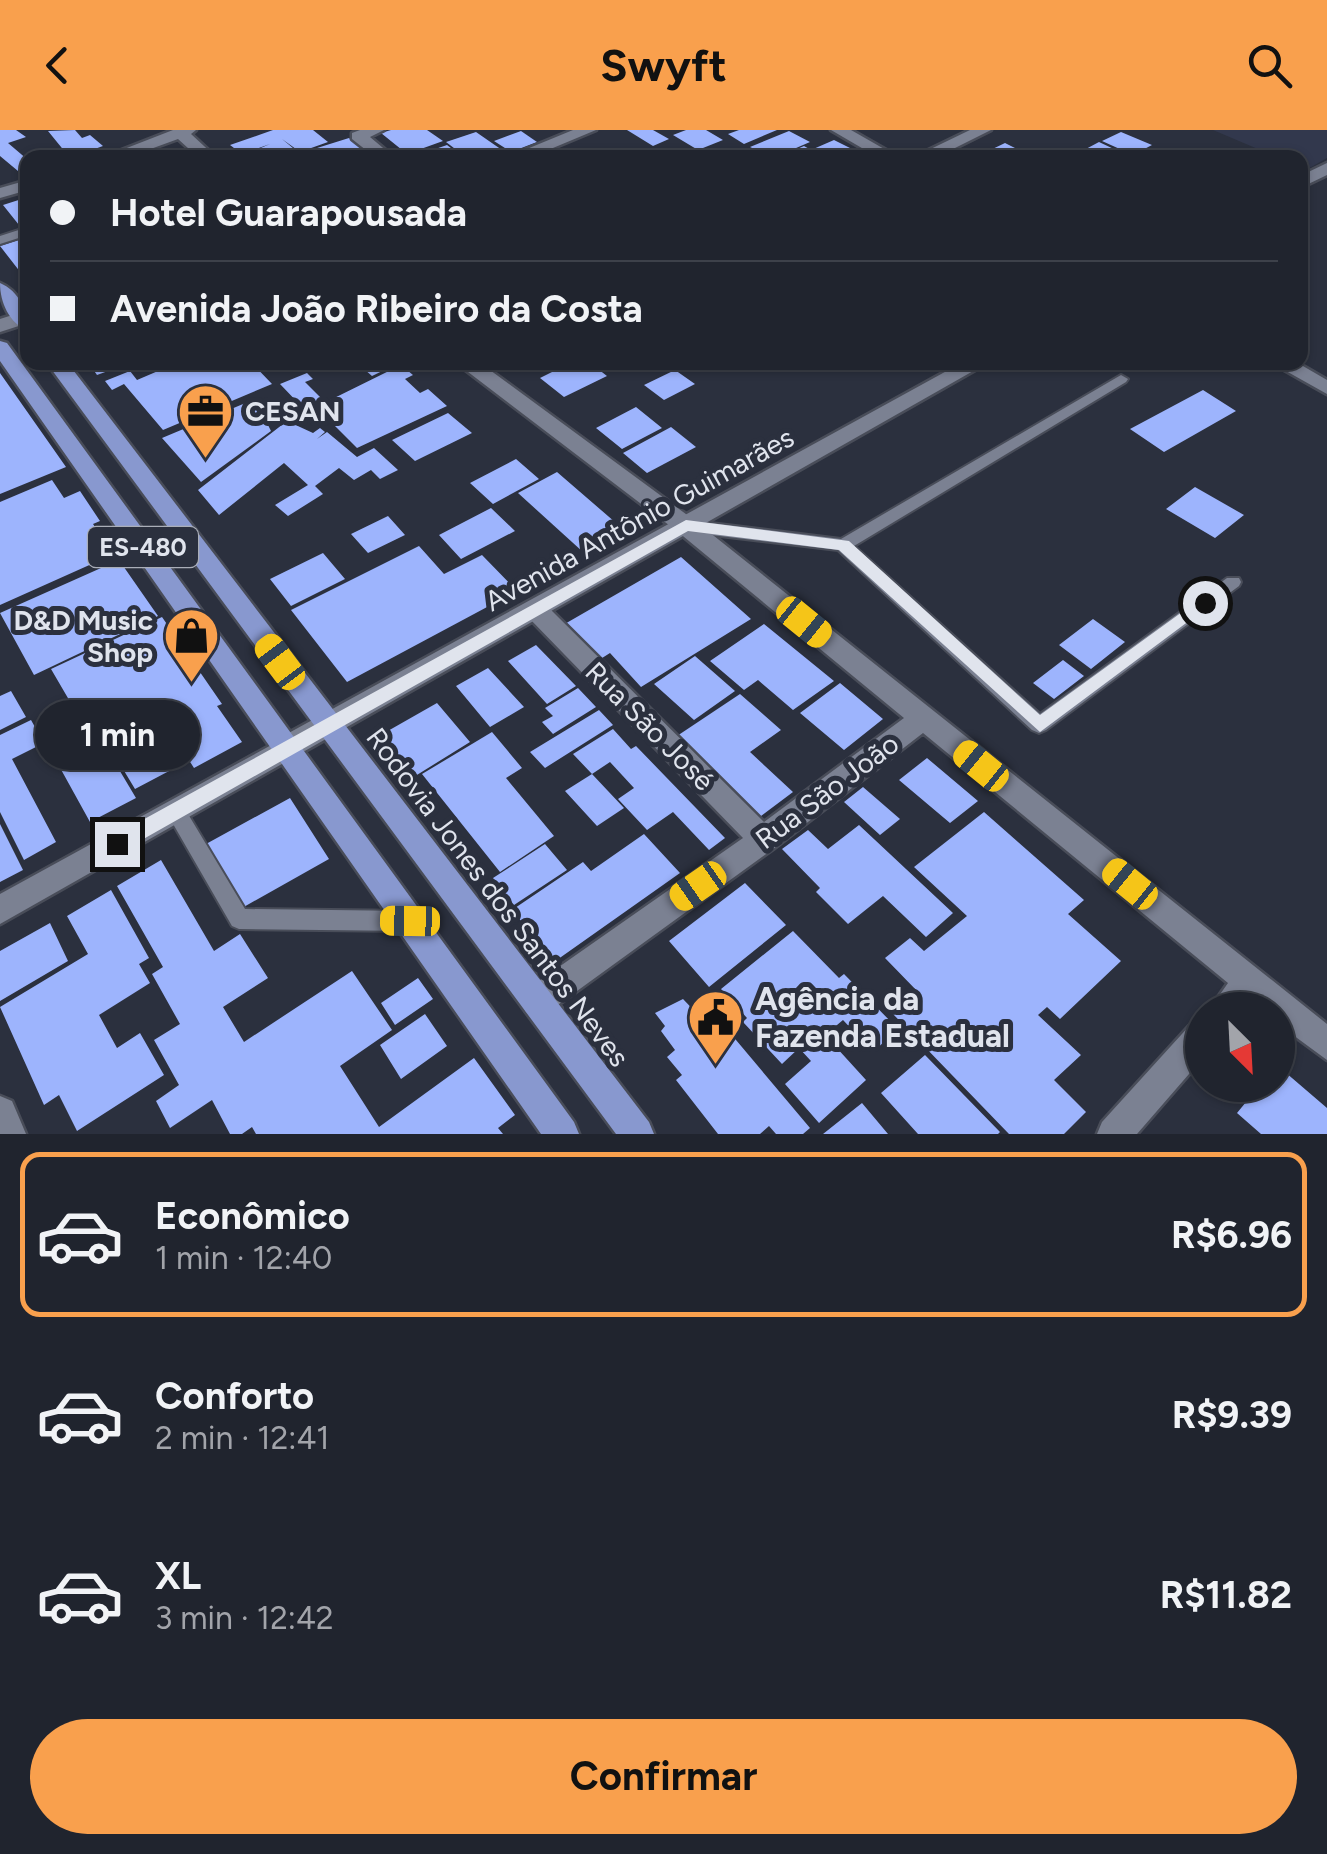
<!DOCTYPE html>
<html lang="pt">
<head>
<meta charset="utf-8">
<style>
  body { margin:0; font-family:Figtree,sans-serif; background:#2d303a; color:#f1f3f6; height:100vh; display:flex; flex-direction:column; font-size:38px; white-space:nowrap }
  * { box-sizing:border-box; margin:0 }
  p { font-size:32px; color:#a2a4aa }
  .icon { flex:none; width:55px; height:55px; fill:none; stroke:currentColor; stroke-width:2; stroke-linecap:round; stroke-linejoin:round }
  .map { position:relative; height:1004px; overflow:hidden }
  .sheet { display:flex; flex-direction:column; background:#20242e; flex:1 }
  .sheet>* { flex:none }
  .top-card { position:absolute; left:20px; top:20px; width:1288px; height:220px; border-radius:20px; box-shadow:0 2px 8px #0004,0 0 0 2px #3d414a; display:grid; align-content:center; height:220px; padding:0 30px; background:#20242e }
  .needle { width:65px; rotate:156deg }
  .buttons { position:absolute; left:1185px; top:862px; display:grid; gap:20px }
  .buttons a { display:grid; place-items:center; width:110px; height:110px; border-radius:50%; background:#20242e; box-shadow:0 2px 8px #0004,0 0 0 2px #3d414a; font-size:50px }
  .end { position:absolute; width:45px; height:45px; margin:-22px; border:12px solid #e0e4ed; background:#111; box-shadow:0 0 0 5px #111 }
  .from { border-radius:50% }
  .bubble { position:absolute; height:70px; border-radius:35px; background:#20242e; box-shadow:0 2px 8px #0004,0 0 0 2px #3d414a; font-size:32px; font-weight:700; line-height:70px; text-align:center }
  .car { position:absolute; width:30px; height:60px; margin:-30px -15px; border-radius:12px; box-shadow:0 0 8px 2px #0007; background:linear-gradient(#f5c518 24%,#345 0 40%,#f5c518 0 76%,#345 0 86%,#f5c518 0) }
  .top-card b { display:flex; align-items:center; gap:35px; height:95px; font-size:38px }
  .top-card b+b { border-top:2px solid #3d414a }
  .top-card i { width:25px; height:25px; background:#f1f3f6 }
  ul { padding:18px 0 0; list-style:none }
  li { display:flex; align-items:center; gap:30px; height:165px; margin:0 20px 15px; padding:0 10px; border:5px solid transparent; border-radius:20px }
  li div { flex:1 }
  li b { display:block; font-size:38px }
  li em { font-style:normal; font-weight:700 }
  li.on { border-color:#f9a04d }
  li>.icon { width:90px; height:90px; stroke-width:1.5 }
  .cta { display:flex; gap:20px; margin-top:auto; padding:20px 30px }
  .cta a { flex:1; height:115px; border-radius:60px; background:#f9a04d; color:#111; font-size:40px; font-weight:700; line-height:115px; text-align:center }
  header { display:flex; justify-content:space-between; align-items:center; height:130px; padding:0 30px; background:#f9a04d; color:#111; font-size:45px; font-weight:700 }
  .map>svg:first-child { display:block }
</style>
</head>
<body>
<header><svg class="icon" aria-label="back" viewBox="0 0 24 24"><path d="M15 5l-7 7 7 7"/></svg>Swyft<svg class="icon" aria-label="search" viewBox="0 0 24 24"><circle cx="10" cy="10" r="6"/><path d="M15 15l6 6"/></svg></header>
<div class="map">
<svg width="1327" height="1004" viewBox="0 0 1327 1004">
  <rect width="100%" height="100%" fill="#2b303e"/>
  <path fill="#32384d" d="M1213,0h114v28l-21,12 -6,-3v-9l-23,-1z"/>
  <path fill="#9db4fd" d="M0,0h16l10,7 -18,6 20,17v7l-10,4 -18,-15z
    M75,0l7,8 8,-3 13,11 -33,12 -22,-27z
    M273,0h40l15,12 -28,10 -18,-13 17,14 -12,5h-21l-10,-8 14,-6 -28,10 -12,-9z
    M391,0h36l16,11 -36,13 -26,-21z
    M627,0h26l16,9 -16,7z
    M686,0h20l17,10 -25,10 -25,-15z
    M739,0h38l-33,14 -16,-10z
    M521,1l16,11 -26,10 -17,-11z
    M789,1l21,11 -37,16 -23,-11z
    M476,2l26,18 -35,8 -21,-16z
    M1121,2l31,13 -19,10 -31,-14z
    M349,8l25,20h-47l-10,-10z
    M834,10l28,14 -65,4 -9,-5 16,-7 7,4z
    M1099,12l34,16h-32l-17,-8z
    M1005,13l30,15h-45l-8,-4z
    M447,15l17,13h-52v-1z
    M28,67v32l-5,1 -20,-25z
    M28,107v45l-28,-36z
    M88,232h42v1l-33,12z
    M179,232h72l21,22 -109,46 -39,-46 -12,6 -7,-9 25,-10 7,9z
    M356,232h45l-29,14z
    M572,232h17l18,14 -43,21 -24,-19z
    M401,235l12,10 -8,4 15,14 8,-4 19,17 -90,42 -41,-41z
    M675,240l20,14 -31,16 -20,-15z
    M0,243l66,94 -66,27z
    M307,243l6,6 -8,3 17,17 -20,8 -22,-23z
    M1203,260l33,21 -72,41 -34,-23z
    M255,269l16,32 -70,51 -39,-44z
    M636,277l26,21 -40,21 -26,-21z
    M448,283l24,20 -57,28 -23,-21z
    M287,291l26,12 7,-5 5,4 -8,7 10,-7 30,25 17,-9 24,22 -18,9 -9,-9 -17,10 -15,-12 -24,18 8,8 -35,22 -13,-11 33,-20 -24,-22 -65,52 -21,-25z
    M671,297l25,20 -49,26 -24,-20z
    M516,329l23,20 -46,25 -23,-21z
    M557,342l66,57 -40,23 -65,-59z
    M52,350l12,18 16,-7 20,30 -7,3 21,30 -114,51v-103z
    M1195,357l49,28 -29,23 -49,-29z
    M491,378l24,23 -54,28 -22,-24z
    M388,386l17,19 -37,18 -17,-19z
    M419,416l25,28 38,-19 35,36 -170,91 -56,-72z
    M323,423l22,26 -54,27 -21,-27z
    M681,427l70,62 -110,68 -31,-34 -19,12 -35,-36z
    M119,430l39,56 -124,59 -34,-62z
    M162,487l60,87 -5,2 25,36 -48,26 -33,-51 -18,9 28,44 -36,19 -53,-88 -10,4 -21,-36z
    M1093,489l32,23 -34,27 -32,-24z
    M764,494l70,57 -41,29 -35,-30 -14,10 -34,-29z
    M536,515l40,41 -29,18 -39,-43z
    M695,526l40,35 -41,29 -40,-36z
    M1063,530l21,16 -30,23 -21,-16z
    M488,538l36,39 -34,20 -34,-41z
    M840,553l43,36 -39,31 -44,-37z
    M578,558l18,19 -43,27 -11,-12 11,-6 -8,-8z
    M11,561l15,26 -26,13v-34z
    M740,564l41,36 -31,22 43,40 -40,30 -82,-82z
    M437,573l33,39 -58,36 -33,-42z
    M80,574l56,94 -46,24 -53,-96z
    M599,580l14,15 -68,43 -15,-16z
    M31,590l13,23 -32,16 44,83 -32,18 -24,-48v-77z
    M613,599l18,20 5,-3 89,92 -16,12 -36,-38 -26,18 -29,-31 16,-11 -24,-26 -18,12 -19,-20z
    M492,602l30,36 -16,10 48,58 -54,36 -78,-98z
    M927,628l51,43 -28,22 -51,-43z
    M592,644l32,34 -27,18 -32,-35z
    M863,657l37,32 -20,16 -36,-33z
    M290,668l39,61 -87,49 -36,-64z
    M984,682l100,88 -16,14 53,47 -61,58 -13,-12 -9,8 43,40 -27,25 32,32 -22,22h-55l-116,-120 26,-21 -34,-35 25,-20 14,13 43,-35 -53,-49z
    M0,694l23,46 -23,12z
    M859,695l94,88 -27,24 -43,-41 -35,28 -32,-32 4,-4 -38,-39 26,-19 20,19z
    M644,704l36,39 -126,89 -42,-52 71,-48 8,9z
    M545,714l22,26 -53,35 -21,-27z
    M161,730l53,91 26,-17 28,44 -45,29 21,35 108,-71 40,59 -52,36 39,61 95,-69 41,57 -17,13 5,6h-247l-4,-7 -10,7h-12l-18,-34 -42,28 -14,-27 23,-16 -25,-45 26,-16 -28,-50 11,-7 -46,-81z
    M745,753l41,42 -77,62 -40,-46z
    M111,760l38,68 -10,6 11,19 -51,32 18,33 23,-15 24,42 -87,56 -18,-36 -15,10 -44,-98 88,-53 -21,-38z
    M50,793l18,38 -68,40v-50z
    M793,801l46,47 5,-4 54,55 -25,23 -30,-32 -18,15 41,45 -47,43 -34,-39 26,-23 -12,-13 -17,16 -39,-42 4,-4 -26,-29z
    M418,848l15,21 -38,26 -14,-22z
    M683,869l22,23 10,-7 95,113 -7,6h-27l-7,-8 -9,8h-42l-42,-54 6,-5 -15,-18 8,-7 -14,-19 4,-5 -10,-13z
    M425,884l22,32 -46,33 -21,-34z
    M925,925l75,77 -2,2h-80l-37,-41z
    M1278,936l49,42v26h-66l-24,-21 23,-28h18z
    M862,973l26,31h-65z"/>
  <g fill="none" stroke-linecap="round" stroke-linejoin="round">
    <defs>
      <path id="service" d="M28,97v8l-28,9v-8z
        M1121,245l7,4 -2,3 -272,164 186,168 187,-136h12l2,4 -2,4 -193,144 -7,3 -7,-3 -194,-180 -152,-18 -8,-6 8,-6 155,19z
        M175,672l7,2 63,105 165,2 8,3 3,7 -3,7 -8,3 -171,-2 -7,-3 -67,-116 3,-6z"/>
      <path id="minor" d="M173,0h23l-5,4 26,24h-18l-21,-19 -52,19h-25z
        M360,0h24l-14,7 25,21h-19l-24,-19v-6z
        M573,0h23l-67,28h-24z
        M831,0h20l49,28h-21z
        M970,0h21l-56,28h-23z
        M28,50v10l-28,8v-10z
        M28,180v13l-28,9v-13z
        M455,232h24l215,158 633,504v36l-49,-36v-14h-18l-8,-7 -6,7h-37l19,-27 -305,-250 -150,116 -225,163 -11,4 -11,-4 -5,-11 5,-11 217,-152 -215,-221 -3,-6 3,-6h18l218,217 140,-104 -226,-186z
        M1270,232h26l31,18v14z
        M286,607l10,3 4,8 -4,8 -296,168v-30z
        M1202,889v40l-65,75h-40l5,-12 89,-98z
        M0,966l12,5 14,33h-26z"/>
      <path id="tertiary" d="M1327,33v12l-27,13v-12z
        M963,232h26l-693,394 -10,3 -10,-3 -4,-8 4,-8z"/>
      <path id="primary" d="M0,153c19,8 28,28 28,48 -19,-8 -28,-29 -28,-48z
        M0,211l7,2 567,779 5,12h-38l-541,-773z
        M46,232h21l582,760 5,12h-38z"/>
    </defs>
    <use href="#service" stroke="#494d59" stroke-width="4"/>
    <use href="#minor" stroke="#494d59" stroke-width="5"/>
    <use href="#tertiary" stroke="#494d59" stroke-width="5"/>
    <use href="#primary" stroke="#494d59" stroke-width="5"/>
    <use href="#service" fill="#7b8192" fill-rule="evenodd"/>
    <use href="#minor" fill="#7b8192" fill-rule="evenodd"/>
    <use href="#tertiary" fill="#7b8192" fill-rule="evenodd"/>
    <use href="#primary" fill="#8898cf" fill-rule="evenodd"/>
  </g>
  <path fill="#e0e4ed" d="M686,390l163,21 191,174 160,-116h11l2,4 -173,129 -201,-182 -151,-19 -564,319h-14v-12z"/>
  <defs>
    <symbol id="office-pin" viewBox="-11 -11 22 30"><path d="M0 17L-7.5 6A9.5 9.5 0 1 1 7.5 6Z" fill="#f9a04d" stroke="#2b303e"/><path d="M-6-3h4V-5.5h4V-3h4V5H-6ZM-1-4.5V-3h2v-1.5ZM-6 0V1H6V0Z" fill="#111"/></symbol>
    <symbol id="shop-pin" viewBox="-11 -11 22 30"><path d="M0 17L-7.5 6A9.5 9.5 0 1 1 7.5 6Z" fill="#f9a04d" stroke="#2b303e"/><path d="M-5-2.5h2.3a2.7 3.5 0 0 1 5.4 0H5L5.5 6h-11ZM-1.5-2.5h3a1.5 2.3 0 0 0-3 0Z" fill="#111"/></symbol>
    <symbol id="civic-pin" viewBox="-11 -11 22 30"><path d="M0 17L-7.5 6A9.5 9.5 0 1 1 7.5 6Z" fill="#f9a04d" stroke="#2b303e"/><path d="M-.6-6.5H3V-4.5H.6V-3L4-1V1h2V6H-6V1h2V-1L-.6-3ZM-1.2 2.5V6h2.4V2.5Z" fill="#111"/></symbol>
  </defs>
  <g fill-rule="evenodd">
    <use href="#office-pin" x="174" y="250" width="63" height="86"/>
    <use href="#shop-pin" x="160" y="474" width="63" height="86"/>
    <use href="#civic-pin" x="684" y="856" width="63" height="86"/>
  </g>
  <g text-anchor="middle" stroke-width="10" stroke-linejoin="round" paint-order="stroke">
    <rect fill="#2b303e" stroke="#aaaeb8" stroke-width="2.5" x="88" y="397" width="110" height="40" rx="8"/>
    <g font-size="25" font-weight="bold" fill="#e0e4ed">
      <text x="143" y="426">ES-480</text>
    </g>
    <g font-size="28" font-weight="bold" fill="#e0e4ed" stroke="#2b303e" text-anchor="start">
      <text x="245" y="291">CESAN</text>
      <text x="153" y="500" text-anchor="end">D&amp;D Music<tspan x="153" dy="32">Shop</tspan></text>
    </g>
    <g font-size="28" fill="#e0e4ed" stroke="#2b303e">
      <text transform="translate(639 389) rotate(-29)" y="10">Avenida Antônio Guimarães</text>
      <text transform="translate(650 596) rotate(45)" y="10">Rua São José</text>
      <text transform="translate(827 661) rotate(-37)" y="10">Rua São João</text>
      <text transform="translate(498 767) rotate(53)" y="10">Rodovia Jones dos Santos Neves</text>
    </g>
    <g font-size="32" font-weight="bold" fill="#e0e4ed" stroke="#2b303e" text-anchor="start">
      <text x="755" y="880">Agência da<tspan x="755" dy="37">Fazenda Estadual</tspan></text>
    </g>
  </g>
</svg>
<div class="buttons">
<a><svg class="needle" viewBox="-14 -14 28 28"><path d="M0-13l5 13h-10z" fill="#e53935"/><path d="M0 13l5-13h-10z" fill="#a2a4aa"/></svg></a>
</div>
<i class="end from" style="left:1205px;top:473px"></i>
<i class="end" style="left:117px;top:714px"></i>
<div class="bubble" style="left:35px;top:570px;width:165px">1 min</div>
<i class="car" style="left:804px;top:492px;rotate:129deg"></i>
<i class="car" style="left:280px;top:532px;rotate:323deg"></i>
<i class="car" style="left:981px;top:636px;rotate:309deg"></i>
<i class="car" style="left:1130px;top:754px;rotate:309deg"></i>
<i class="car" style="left:698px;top:756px;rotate:235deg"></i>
<i class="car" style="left:410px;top:791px;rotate:271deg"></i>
<div class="top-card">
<b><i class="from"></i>Hotel Guarapousada</b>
<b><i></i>Avenida João Ribeiro da Costa</b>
</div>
</div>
<section class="sheet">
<ul>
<li class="on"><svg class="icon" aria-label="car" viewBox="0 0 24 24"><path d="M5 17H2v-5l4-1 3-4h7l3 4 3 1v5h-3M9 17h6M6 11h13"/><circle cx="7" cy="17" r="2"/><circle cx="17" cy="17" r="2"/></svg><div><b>Econômico</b><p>1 min · 12:40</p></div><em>R$6.96</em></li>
<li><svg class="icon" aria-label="car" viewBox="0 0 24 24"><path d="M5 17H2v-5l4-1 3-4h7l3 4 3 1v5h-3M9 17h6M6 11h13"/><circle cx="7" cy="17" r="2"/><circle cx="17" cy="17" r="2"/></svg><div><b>Conforto</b><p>2 min · 12:41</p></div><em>R$9.39</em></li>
<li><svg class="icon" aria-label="car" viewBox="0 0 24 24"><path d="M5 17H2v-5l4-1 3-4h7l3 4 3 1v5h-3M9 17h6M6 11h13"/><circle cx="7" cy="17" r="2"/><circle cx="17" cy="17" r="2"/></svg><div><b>XL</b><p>3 min · 12:42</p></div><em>R$11.82</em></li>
</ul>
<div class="cta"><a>Confirmar</a></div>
</section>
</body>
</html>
